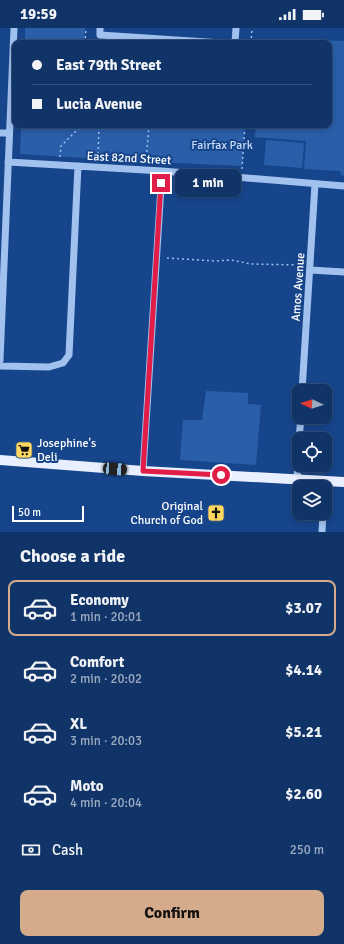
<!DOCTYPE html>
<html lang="en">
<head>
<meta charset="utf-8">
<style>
  body { margin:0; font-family:Signika,sans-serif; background:#1e3f71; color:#f1f3f6; height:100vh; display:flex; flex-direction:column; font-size:15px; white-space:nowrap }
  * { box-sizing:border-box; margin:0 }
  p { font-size:13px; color:#9caac0 }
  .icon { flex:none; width:22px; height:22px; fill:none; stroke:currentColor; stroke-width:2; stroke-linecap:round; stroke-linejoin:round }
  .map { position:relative; height:504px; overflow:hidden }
  .details { display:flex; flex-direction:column; background:#113468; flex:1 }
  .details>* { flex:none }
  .top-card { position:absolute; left:12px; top:12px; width:320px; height:88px; border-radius:8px; box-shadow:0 2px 6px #0003,0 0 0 1px #304f7c; display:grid; align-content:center; height:88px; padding:0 20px; background:#113468 }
  .needle { width:26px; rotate:274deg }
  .controls { position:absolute; left:292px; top:356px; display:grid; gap:8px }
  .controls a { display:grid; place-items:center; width:40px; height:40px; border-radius:8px; background:#113468; box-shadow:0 2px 6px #0003,0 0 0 1px #304f7c; font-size:20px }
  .scale { position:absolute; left:12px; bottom:10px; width:72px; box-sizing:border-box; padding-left:4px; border:2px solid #fff; border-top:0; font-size:11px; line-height:14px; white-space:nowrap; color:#fff; -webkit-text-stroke:3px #17458b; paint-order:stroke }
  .end { position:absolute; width:18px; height:18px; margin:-9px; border:5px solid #e11d48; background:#fff; box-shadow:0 0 0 2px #fff }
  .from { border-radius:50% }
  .bubble { position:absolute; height:28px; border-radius:8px; background:#113468; box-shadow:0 2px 6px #0003,0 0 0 1px #304f7c; font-size:13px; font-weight:800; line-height:28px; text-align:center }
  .car { position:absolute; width:12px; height:24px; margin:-12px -6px; border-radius:5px; box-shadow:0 0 3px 1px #0007; background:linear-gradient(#222 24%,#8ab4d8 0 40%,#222 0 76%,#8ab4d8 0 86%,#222 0) }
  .top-card b { display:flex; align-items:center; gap:14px; height:38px; font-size:15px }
  .top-card b+b { border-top:1px solid #304f7c }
  .top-card i { width:10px; height:10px; background:#f1f3f6 }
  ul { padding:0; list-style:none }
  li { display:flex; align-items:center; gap:12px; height:56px; margin:0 8px 6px; padding:0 12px; border:2px solid transparent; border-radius:8px }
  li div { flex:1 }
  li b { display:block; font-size:15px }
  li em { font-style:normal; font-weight:800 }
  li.selected { border-color:#d6ab8b }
  li>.icon { width:36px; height:36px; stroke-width:1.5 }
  h2 { padding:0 20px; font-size:18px; line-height:48px }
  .pay { display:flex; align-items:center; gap:10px; height:44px; padding:0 20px; font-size:15px }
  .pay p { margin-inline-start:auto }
  .primary-button { display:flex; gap:8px; margin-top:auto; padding:8px 20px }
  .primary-button a { flex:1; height:46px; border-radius:8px; background:#d6ab8b; color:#111; font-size:16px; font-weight:800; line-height:46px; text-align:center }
  .status { display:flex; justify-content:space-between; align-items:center; height:28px; padding:0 20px; background:#113468; direction:ltr }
  .status svg { height:11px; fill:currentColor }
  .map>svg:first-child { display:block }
</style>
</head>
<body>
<div class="status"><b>19:59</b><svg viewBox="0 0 49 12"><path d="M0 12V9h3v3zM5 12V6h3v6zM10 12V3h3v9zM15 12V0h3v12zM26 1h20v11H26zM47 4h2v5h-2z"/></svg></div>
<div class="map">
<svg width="344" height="504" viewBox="0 0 344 504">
  <rect width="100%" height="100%" fill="#17458b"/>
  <path fill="#2a5ea9" d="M25,0h60l-1,15h-59z
    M272,11l72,2v135l-3,-1 -1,-4 -36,-2 2,-28 -51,-4 1,-12h73v-82h-62z
    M21,97h224l-3,41 -109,-5 -113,-7z
    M266,112l38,3 -2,25 -38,-3z
    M206,363l42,2v11l13,1 -5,60 -76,-5 3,-40h19z"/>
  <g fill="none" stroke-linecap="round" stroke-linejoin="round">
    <path stroke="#a1c1ee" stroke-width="1.5" stroke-dasharray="2 3" stroke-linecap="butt" d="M85,15l1,-15
      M251,15l1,-15
      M221,97l24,2
      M60,129l1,-11 18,-18v-3
      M98,131l1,-34
      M146,134l3,-37
      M242,141l3,-44
      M167,230l48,3 16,-1 20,4 51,1"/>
    <path stroke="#a1c1ee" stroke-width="7" d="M100,0v7l122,8
      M235,15l1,-15
      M0,105h9
      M8,134l154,9 182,15
      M310,242l34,2
      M0,332l14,-332
      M0,338l49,1 14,-4 6,-8 9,-189
      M302,363l13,-207
      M299,411l2,-22
      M143,443l19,-300
      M297,451l2,-33
      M322,504l1,-19"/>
    <path stroke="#e8f0ff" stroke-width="10" d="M0,432l143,11 201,11"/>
  </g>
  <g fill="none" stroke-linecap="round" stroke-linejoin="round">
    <path stroke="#e11d48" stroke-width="5" d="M161,155l-18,288 78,4"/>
  </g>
  <defs>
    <symbol id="supermarket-square" viewBox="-11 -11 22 22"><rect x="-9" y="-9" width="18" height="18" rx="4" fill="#ffd75e" stroke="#17458b"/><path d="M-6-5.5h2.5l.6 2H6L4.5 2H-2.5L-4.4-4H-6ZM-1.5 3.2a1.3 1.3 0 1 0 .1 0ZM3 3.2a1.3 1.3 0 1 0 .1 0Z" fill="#111"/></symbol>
    <symbol id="church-square" viewBox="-11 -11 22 22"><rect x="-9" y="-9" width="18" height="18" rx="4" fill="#ffd75e" stroke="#17458b"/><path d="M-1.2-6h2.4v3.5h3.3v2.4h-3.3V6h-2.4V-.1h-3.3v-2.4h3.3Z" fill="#111"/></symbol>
  </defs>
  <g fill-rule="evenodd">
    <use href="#supermarket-square" x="14" y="412" width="20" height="20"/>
    <use href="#church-square" x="206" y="475" width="20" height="20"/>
  </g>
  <g text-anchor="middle" stroke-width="4" stroke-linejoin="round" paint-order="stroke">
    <g font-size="12" fill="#c7dcfa" stroke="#17458b">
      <text x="222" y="121">Fairfax Park</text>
    </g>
    <g font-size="12" fill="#fff" stroke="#17458b">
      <text transform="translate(129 130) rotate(3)" y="4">East 82nd Street</text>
      <text transform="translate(298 259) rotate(-86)" y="4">Amos Avenue</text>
    </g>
    <g font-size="12" fill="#fff" stroke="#17458b" text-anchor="start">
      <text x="37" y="419">Josephine's<tspan x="37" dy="14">Deli</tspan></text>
      <text x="203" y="482" text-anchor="end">Original<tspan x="203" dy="14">Church of God</tspan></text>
    </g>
  </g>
</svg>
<div class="controls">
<a><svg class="needle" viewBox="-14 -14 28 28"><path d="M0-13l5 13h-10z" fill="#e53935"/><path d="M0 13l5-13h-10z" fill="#9caac0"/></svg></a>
<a><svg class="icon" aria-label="locate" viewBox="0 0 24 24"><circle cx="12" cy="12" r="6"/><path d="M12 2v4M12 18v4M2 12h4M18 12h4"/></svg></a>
<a><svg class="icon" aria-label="layers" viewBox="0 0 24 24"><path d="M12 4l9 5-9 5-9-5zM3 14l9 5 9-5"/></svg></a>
</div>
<div class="scale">50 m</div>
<i class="end from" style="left:221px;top:447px"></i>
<i class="end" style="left:161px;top:155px"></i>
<div class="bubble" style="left:175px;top:141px;width:66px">1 min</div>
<i class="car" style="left:115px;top:441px;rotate:94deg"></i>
<div class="top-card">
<b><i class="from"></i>East 79th Street</b>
<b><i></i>Lucia Avenue</b>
</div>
</div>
<section class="details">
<h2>Choose a ride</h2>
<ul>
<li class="selected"><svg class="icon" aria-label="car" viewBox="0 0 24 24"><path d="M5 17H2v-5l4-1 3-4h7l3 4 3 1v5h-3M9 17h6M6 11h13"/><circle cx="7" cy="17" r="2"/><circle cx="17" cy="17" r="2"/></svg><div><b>Economy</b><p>1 min · 20:01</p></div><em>$3.07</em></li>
<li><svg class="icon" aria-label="car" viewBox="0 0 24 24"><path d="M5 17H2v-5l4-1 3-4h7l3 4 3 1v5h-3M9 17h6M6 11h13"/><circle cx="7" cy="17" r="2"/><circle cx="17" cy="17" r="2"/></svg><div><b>Comfort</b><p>2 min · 20:02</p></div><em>$4.14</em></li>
<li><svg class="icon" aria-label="car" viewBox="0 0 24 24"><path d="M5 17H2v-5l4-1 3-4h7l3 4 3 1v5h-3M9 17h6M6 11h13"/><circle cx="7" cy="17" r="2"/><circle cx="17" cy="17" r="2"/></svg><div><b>XL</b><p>3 min · 20:03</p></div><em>$5.21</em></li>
<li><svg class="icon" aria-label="car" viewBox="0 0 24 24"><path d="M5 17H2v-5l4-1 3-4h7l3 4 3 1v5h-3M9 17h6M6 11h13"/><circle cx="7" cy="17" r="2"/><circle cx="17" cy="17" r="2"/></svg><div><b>Moto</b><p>4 min · 20:04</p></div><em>$2.60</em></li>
</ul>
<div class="pay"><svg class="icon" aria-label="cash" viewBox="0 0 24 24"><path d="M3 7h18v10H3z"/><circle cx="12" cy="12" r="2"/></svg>Cash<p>250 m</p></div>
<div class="primary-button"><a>Confirm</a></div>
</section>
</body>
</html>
